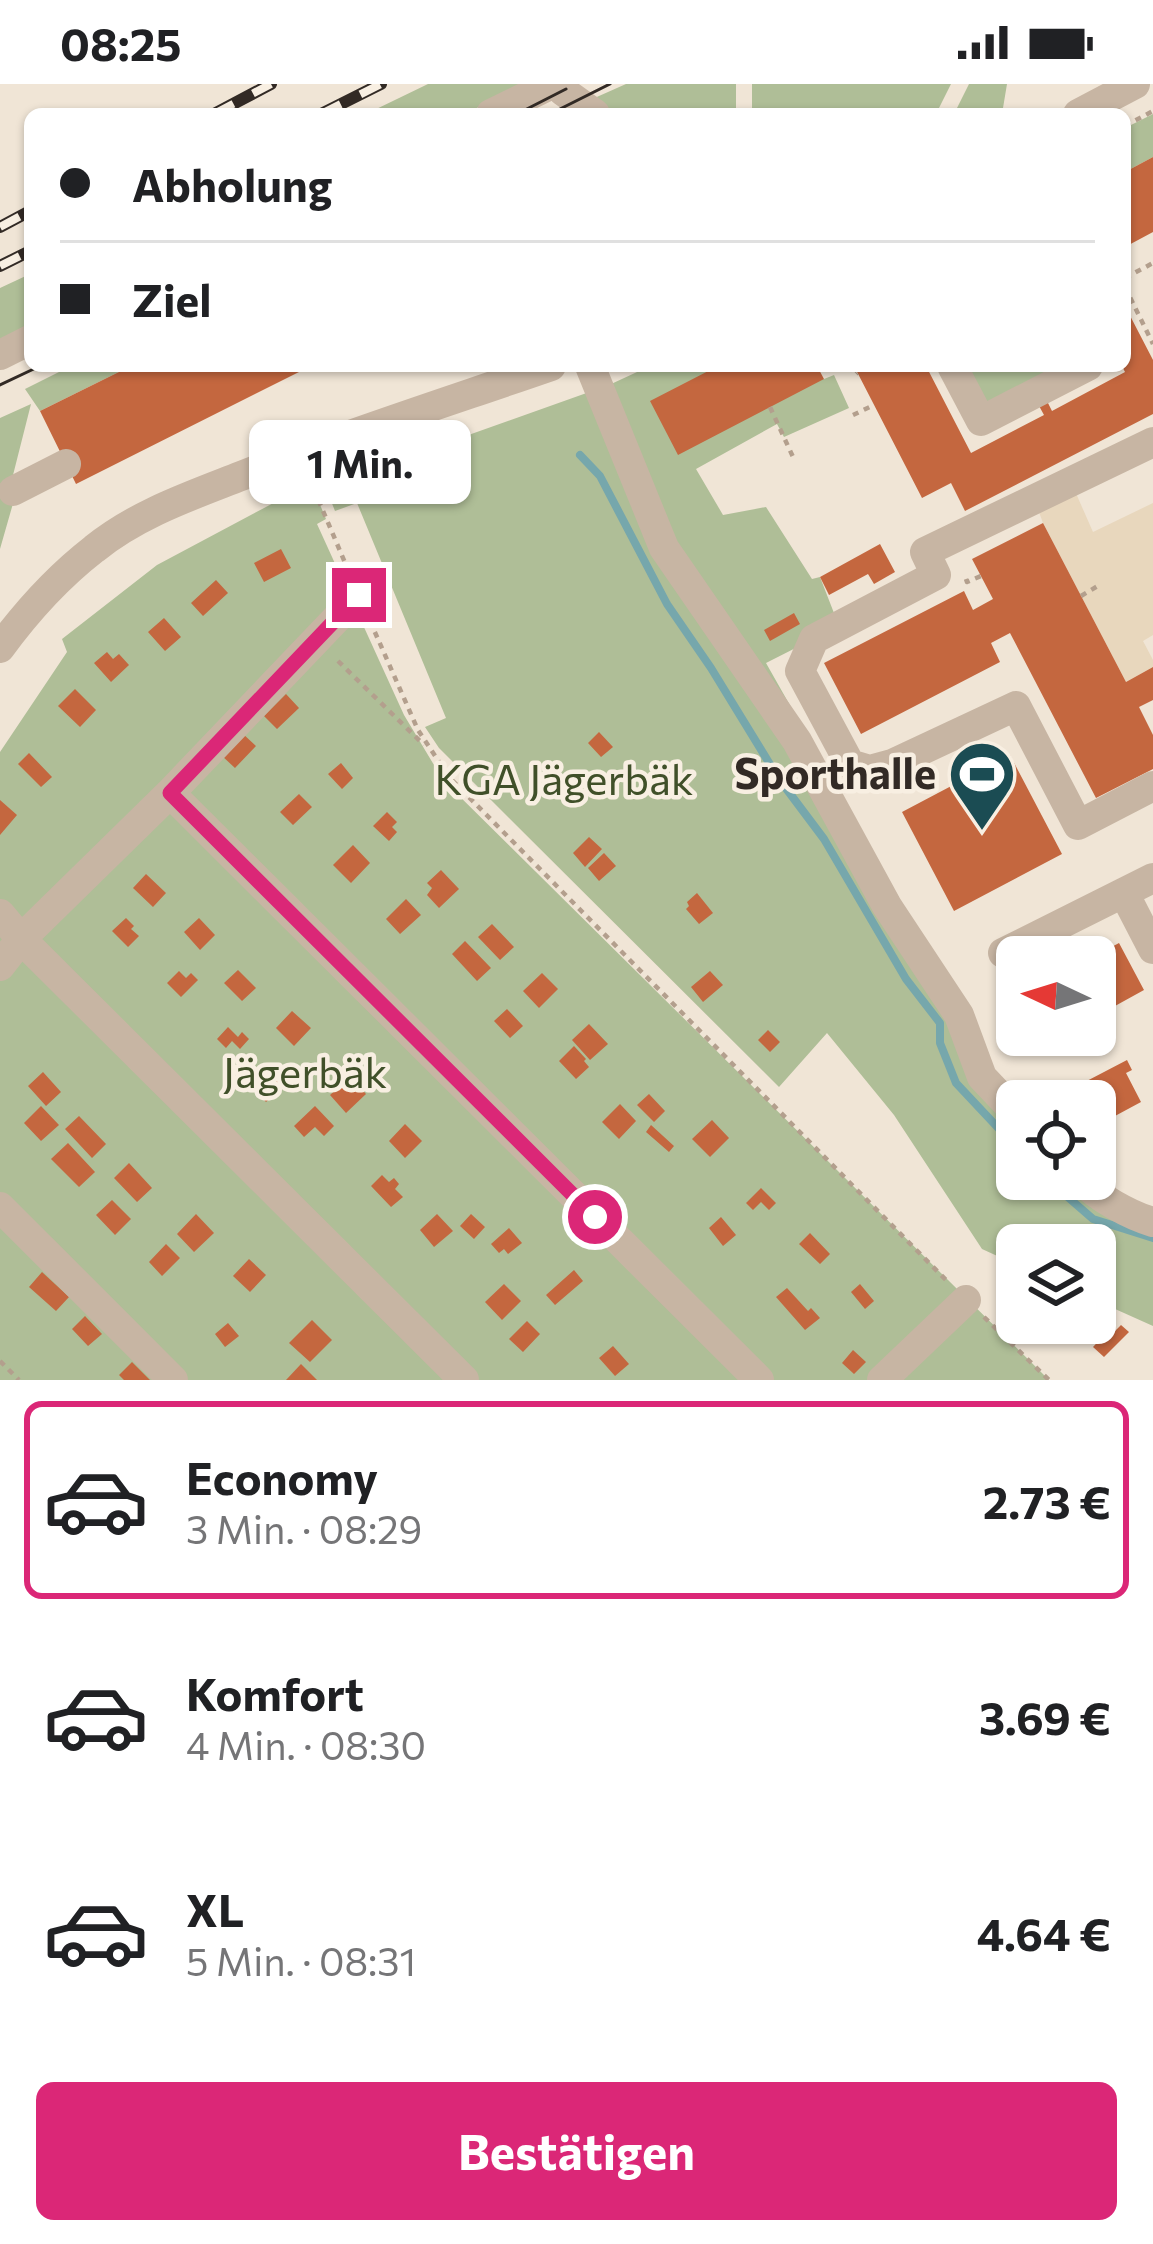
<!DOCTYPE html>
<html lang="de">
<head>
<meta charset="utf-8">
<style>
  body { margin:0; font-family:Commissioner,sans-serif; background:#f6f6f6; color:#202124; height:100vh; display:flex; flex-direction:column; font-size:45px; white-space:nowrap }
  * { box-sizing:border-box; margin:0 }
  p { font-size:39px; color:#757577 }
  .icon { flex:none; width:66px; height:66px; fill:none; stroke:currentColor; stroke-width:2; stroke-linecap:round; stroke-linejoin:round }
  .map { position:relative; height:1296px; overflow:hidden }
  .sheet { display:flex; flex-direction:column; background:#fff; flex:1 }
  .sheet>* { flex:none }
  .hud { position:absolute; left:24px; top:24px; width:1107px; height:264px; border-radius:18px; box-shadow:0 3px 9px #0004; display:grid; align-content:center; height:264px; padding:0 36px; background:#fff }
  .needle { width:78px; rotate:274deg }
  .buttons { position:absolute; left:996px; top:852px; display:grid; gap:24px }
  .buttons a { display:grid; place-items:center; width:120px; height:120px; border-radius:18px; background:#fff; box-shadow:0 3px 9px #0004; font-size:60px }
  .end { position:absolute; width:54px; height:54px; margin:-27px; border:15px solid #db2777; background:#fff; box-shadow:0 0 0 6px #fff }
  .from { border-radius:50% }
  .bubble { position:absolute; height:84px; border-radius:18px; background:#fff; box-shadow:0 3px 9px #0004; font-size:39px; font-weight:700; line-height:84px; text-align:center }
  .hud b { display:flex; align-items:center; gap:42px; height:114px; font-size:45px }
  .hud b+b { border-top:3px solid #e0e0e0 }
  .hud i { width:30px; height:30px; background:#202124 }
  ul { padding:21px 0 0; list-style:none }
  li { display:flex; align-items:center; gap:36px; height:198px; margin:0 24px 18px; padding:0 12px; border:6px solid transparent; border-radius:18px }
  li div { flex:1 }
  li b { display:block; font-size:45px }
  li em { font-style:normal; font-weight:700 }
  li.on { border-color:#db2777 }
  li>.icon { width:108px; height:108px; stroke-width:1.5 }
  .action { display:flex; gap:24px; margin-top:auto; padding:24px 36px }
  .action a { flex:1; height:138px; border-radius:18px; background:#db2777; color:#fff; font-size:48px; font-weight:700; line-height:138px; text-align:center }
  .status { display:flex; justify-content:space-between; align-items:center; height:84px; padding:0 60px; background:#fff; direction:ltr }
  .status svg { height:33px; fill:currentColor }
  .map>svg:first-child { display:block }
</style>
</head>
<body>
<div class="status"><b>08:25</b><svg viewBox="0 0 49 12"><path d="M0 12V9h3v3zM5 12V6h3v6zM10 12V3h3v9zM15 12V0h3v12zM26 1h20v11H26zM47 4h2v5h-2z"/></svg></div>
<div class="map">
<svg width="1153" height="1296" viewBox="0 0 1153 1296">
  <rect width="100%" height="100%" fill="#f0e5d6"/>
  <path fill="#afbe97" d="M428,0h96l-59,30h-99z
    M626,0h110v30h-130l-16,-14z
    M752,0h199l-15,30h-184z
    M969,0h38l-5,30h-48z
    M1153,30v43l-28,15v-44z
    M30,190v52l-30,14v-52z
    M71,282h60l-91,45 -15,-22z
    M650,282h68l106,13 10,-4 15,33 -65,29 -7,-13 -81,45 27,46 43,-8 46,72 8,-2 19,49 -73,37 180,318 43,93 28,34v71h69l67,36v111l-58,-26v-55h-78v20l-35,-16 -88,-134 -67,-82 -48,54 -307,-306 -33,-33 -14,-21 21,-9 -89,-215 -22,8 -10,-25 284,-101z
    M952,282h136l-107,55z
    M31,320l-20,79 3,17 -14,49v-131z
    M311,399l15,36 -9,5 87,191 39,65 606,600h-1049v-628l67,-100 -5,-13 95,-74z"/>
  <path fill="#e8d7bd" d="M1071,398l22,50 60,-29v132l-10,6 10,19v7l-27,15 -83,-159 -8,-22z"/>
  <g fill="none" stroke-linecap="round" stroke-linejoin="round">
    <path stroke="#76a7ac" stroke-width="8" d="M580,371l20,21 67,128 44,64 68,111 45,60 82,140 34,44v20l16,40 61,65
      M1047,1095l46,40 60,19"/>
  </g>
  <path fill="#c4673f" d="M1153,73v75l-28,15v-75z
    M1125,222l28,54v54l-188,97 -14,-28 -29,15 -68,-132h72l45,87 73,-38 -6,-11 8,-5 6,12 73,-39 -3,-6h3z
    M131,282h180l-235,118 -36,-73z
    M718,282h99l7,13 -146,76 -28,-54z
    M1043,439l83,159 27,-15v33l-14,7 14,28v34l-57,29 -86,-165 -19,10 9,19 -139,72 -37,-71 140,-72 9,19 20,-11 -21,-40z
    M880,460l15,28 -21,12 -6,-10 -39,21 -9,-18z
    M281,465l10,19 -27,14 -10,-19z
    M216,496l12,13 -25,23 -12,-13z
    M794,529l6,11 -30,17 -6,-11z
    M164,534l17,19 -16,14 -17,-19z
    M107,568l6,7 6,-5 10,11 -18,17 -17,-19z
    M75,605l21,21 -16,17 -22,-21z
    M286,610l13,14 -22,21 -13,-13z
    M599,648l14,15 -12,10 -13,-14z
    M242,649l14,13 -21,22 -14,-13z
    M29,669l23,24 -11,10 -23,-23z
    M1010,671l52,99 -108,57 -52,-99z
    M341,679l12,15 -11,11 -14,-15z
    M299,710l13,13 -19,18 -13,-13z
    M0,716l17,15 -17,20z
    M387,728l10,10 -5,5 5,5 -8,9 -16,-15z
    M589,753l13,12 -17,18 -12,-14z
    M353,761l17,18 -19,20 -18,-18z
    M604,769l12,13 -17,15 -11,-13z
    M441,786l18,19 -20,19 -12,-13 5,-7 -5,-5z
    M146,790l20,19 -13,14 -20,-19z
    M697,809l16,20 -14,11 -13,-15 3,-3 -2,-4z
    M406,815l15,16 -21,19 -14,-15z
    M126,834l8,8 -3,3 8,7 -11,11 -16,-16z
    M199,834l16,17 -15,15 -16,-18z
    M492,840l22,23 -14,13 -22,-23z
    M465,857l26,27 -14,13 -25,-27z
    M1119,859l25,47 -29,16 -15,-29 -5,3v-24z
    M238,886l18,18 -14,13 -18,-18z
    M179,887l7,7 5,-5 7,7 -17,17 -14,-14z
    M710,887l13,14 -20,17 -12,-15z
    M542,889l16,16 -19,19 -16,-17z
    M507,925l16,17 -13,12 -16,-17z
    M292,927l19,17 -17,18 -18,-18z
    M589,940l19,20 -18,16 -18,-20z
    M228,943l10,10 4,-5 7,7 -9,10 -8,-8 -6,7 -9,-9z
    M768,946l12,12 -10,10 -12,-12z
    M574,962l12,13 -2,2 5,6 -13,12 -17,-18z
    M1127,976l5,10 -6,3 15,29 -39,21 -7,-14v-8h-4l-10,-17z
    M279,979l13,14 -26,25 -13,-14z
    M43,988l18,20 -15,14 -18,-20z
    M350,993l16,17 -20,19 -16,-18z
    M649,1010l16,17 -11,11 -17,-17z
    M620,1020l16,17 -17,18 -17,-17z
    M41,1022l18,19 -18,16 -17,-18z
    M315,1022l19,20 -10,10 -9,-9 -11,10 -10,-11z
    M79,1032l27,28 -14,14 -27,-29z
    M712,1036l17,18 -19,19 -18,-18z
    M405,1040l17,17 -17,17 -16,-17z
    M651,1041l23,21 -5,6 -23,-20z
    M68,1059l27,29 -16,15 -28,-28z
    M129,1079l23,25 -15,14 -23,-24z
    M382,1091l7,7 5,-4 5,6 -4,5 8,8 -12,10 -20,-21z
    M761,1104l15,15 -7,7 -8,-8 -8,8 -7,-7z
    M112,1116l19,19 -16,16 -19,-20z
    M196,1130l18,19 -20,19 -17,-18z
    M437,1130l16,17 -19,16 -14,-17z
    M471,1130l14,13 -11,12 -14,-13z
    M721,1133l15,18 -13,11 -14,-18z
    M509,1144l13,15 -14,11 -4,-5 -5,4 -8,-9z
    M810,1149l20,21 -10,10 -21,-20z
    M166,1160l14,14 -18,18 -13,-14z
    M249,1175l17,16 -16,17 -17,-16z
    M574,1186l9,11 -28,24 -9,-10z
    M42,1188l27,25 -13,14 -27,-24z
    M504,1200l17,17 -19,19 -17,-18z
    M860,1200l14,17 -9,8 -14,-17z
    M787,1204l21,23 3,-3 9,10 -15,12 -29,-33z
    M85,1232l17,18 -14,12 -16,-17z
    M312,1236l20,20 -22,22 -21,-19z
    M527,1237l13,13 -17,18 -14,-13z
    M228,1239l11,13 -14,11 -10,-13z
    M1121,1241l8,7 -25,25 -11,-10 15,-16 4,3z
    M613,1262l16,18 -14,12 -16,-18z
    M853,1266l13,12 -12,12 -12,-11z
    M132,1278l18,18h-26l-5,-5z
    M301,1280l16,16h-31z"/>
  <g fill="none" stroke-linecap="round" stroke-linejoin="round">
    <path stroke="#b39f8d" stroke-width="4.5" stroke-dasharray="6 6" stroke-linecap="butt" d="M1125,42l28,-15
      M1125,194l28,-15
      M1125,203l28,57
      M850,282l5,9 2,-2
      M770,323l23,50
      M853,331l21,-10
      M309,394l40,94
      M966,495l1,3 14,-6
      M1081,512l20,-12
      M370,537l48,109 31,47 497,503
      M338,577l86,84
      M984,1233l65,63
      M0,1277l19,19"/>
    <path stroke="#c7b5a3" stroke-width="30" d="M558,0l5,7 32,23
      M491,30l61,-30
      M1078,30l57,-30
      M0,271l30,-15
      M590,282l74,182 133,193 90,165 72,109 23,62 35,37
      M952,282l29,55 107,-55
      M1153,358l-228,110 11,23 -122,64 -14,32 50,93 20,6 22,-6 124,-58 62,119 75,-39
      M13,407l53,-27
      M0,564c27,-37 58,-71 94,-99 43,-35 96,-53 147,-73 102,-41 206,-74 310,-110
      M170,709l589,587
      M1124,809l29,56
      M0,830l21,25 443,441
      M1003,869l150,-75
      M0,882l21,-27 149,-146 189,-198
      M1080,1095c17,18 49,36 73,43
      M0,1123l173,173
      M882,1296l84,-80"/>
    <path stroke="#322a25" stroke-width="3" d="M517,30l49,-25
      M550,30l60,-30
      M0,301l40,-19"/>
    <defs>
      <path id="rail" d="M214,30l57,-30
        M321,30l60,-30
        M0,143l30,-16
        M0,182l30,-15"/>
    </defs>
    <use href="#rail" stroke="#322a25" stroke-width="12"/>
    <use href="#rail" stroke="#f8efe2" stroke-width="8" stroke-dasharray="22" stroke-linecap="butt"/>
  </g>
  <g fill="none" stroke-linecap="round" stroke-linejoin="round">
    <path stroke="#db2777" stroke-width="15" d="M359,511l-189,198 425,424"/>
  </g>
  <defs>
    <symbol id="stadium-pin" viewBox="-11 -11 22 30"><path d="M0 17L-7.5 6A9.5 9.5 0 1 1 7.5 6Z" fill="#1b4c53" stroke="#f8efe2"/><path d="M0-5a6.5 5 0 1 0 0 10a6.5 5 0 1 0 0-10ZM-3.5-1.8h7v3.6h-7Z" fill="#fff"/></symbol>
  </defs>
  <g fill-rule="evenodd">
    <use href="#stadium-pin" x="944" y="652" width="76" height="104"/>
  </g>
  <g text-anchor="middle" stroke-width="9" stroke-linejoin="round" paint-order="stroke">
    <g font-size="42" font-weight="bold" fill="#322a25" stroke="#f8efe2" text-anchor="end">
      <text x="936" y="705">Sporthalle</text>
    </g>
    <g font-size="42" fill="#405029" stroke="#f8efe2">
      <text x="564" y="711">KGA Jägerbäk</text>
      <text x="305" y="1004">Jägerbäk</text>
    </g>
  </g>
</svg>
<div class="buttons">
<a><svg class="needle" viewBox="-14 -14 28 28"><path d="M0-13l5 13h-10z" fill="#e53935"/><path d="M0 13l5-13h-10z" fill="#757577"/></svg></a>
<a><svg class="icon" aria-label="locate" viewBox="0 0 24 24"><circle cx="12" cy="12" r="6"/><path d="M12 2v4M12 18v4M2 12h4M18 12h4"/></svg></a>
<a><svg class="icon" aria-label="layers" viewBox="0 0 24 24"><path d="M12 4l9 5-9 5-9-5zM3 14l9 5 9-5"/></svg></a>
</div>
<i class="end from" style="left:595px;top:1133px"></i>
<i class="end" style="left:359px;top:511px"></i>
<div class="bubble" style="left:249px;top:336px;width:222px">1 Min.</div>
<div class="hud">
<b><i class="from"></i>Abholung</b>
<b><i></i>Ziel</b>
</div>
</div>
<section class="sheet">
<ul>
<li class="on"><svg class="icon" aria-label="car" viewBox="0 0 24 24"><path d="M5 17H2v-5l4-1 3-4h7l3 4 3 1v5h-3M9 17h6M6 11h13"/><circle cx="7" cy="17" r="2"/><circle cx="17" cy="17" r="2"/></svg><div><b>Economy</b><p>3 Min. · 08:29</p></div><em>2.73 €</em></li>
<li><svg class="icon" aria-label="car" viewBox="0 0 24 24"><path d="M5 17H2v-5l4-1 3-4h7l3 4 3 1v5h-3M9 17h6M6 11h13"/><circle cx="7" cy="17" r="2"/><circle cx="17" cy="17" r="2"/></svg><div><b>Komfort</b><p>4 Min. · 08:30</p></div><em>3.69 €</em></li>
<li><svg class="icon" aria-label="car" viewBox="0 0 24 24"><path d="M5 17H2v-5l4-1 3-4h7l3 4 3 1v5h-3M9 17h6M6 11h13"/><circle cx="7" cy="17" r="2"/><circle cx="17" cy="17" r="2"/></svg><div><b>XL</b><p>5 Min. · 08:31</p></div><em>4.64 €</em></li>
</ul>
<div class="action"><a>Bestätigen</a></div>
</section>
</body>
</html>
